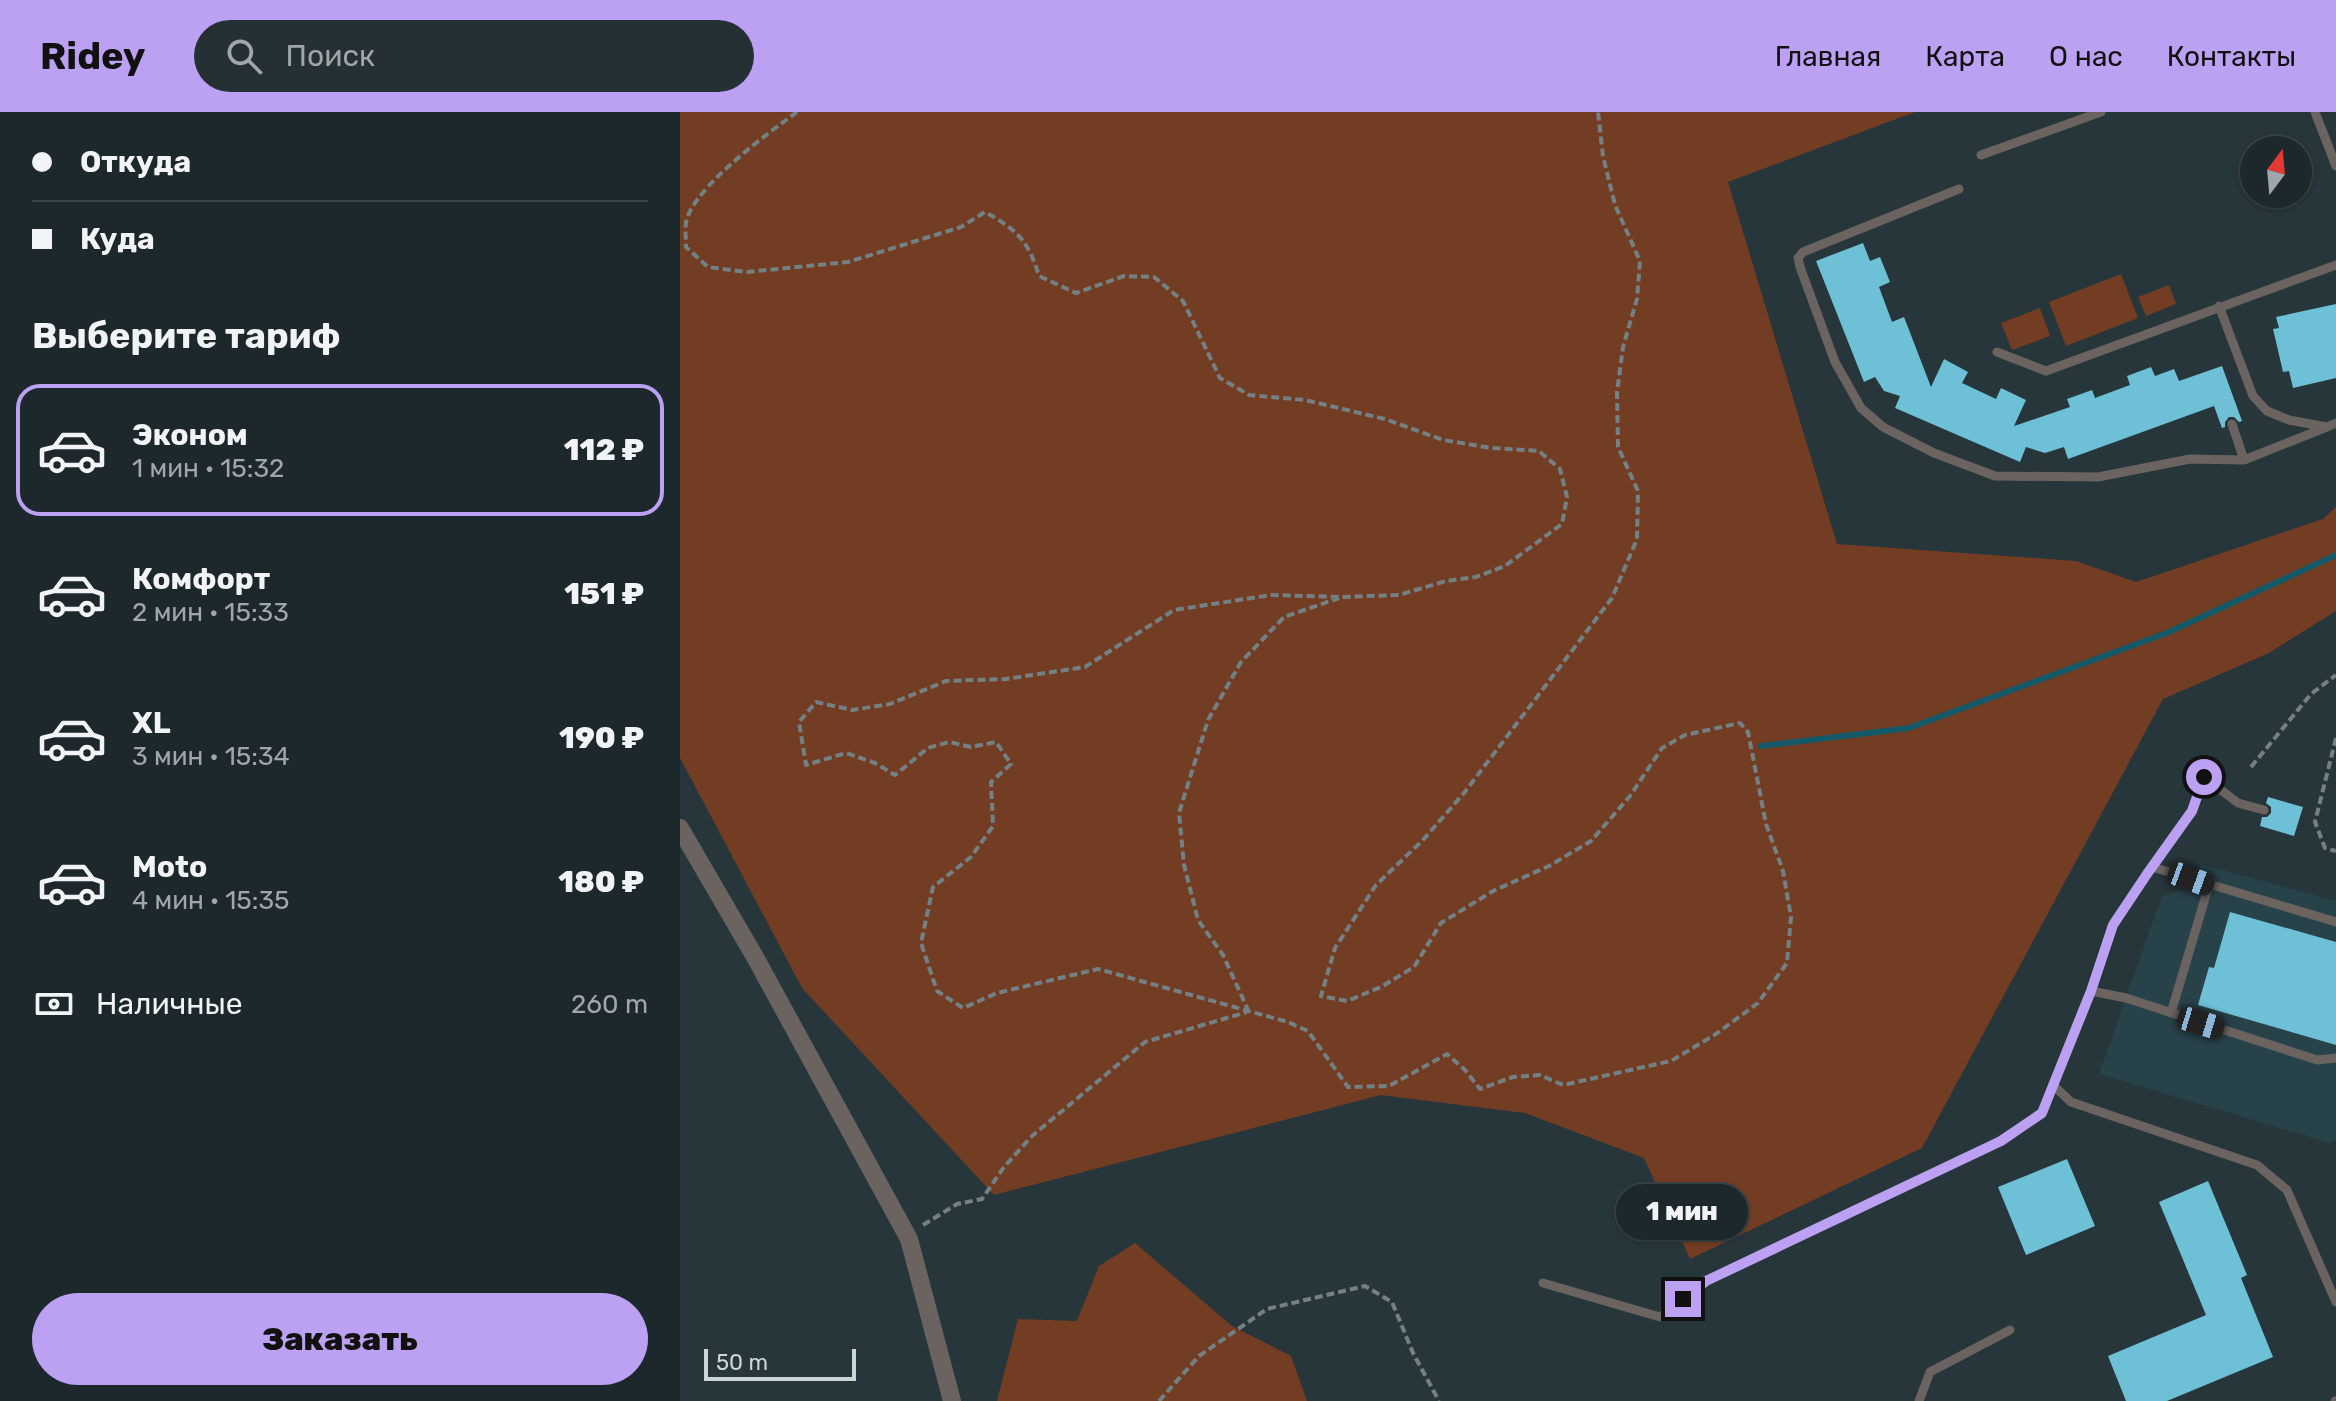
<!DOCTYPE html>
<html lang="ru">
<head>
<meta charset="utf-8">
<style>
  body { margin:0; font-family:Rubik,sans-serif; background:#253034; color:#f1f3f6; height:100vh; display:flex; flex-direction:column; font-size:30px; white-space:nowrap }
  * { box-sizing:border-box; margin:0 }
  p { font-size:26px; color:#a0a6a9 }
  .icon { flex:none; width:44px; height:44px; fill:none; stroke:currentColor; stroke-width:2; stroke-linecap:round; stroke-linejoin:round }
  .map { position:relative; flex:1; overflow:hidden }
  .drawer { display:flex; flex-direction:column; background:#1c282c; width:680px }
  .drawer>* { flex:none }
  .banner { display:grid; align-content:center; height:176px; padding:0 32px; background:#1c282c }
  .needle { width:52px; rotate:16deg }
  .tools { position:absolute; left:1560px; top:24px; display:grid; gap:16px }
  .tools a { display:grid; place-items:center; width:72px; height:72px; border-radius:50%; background:#1c282c; box-shadow:0 2px 6px #0004,0 0 0 2px #3a4448; font-size:40px }
  .scale { position:absolute; left:24px; bottom:20px; width:152px; box-sizing:border-box; padding-left:8px; border:4px solid #ccd6d9; border-top:0; font-size:22px; line-height:28px; white-space:nowrap; color:#ccd6d9; -webkit-text-stroke:6px #26363b; paint-order:stroke }
  .end { position:absolute; width:36px; height:36px; margin:-18px; border:10px solid #bca0f2; background:#111; box-shadow:0 0 0 4px #111 }
  .from { border-radius:50% }
  .bubble { position:absolute; height:56px; border-radius:28px; background:#1c282c; box-shadow:0 2px 6px #0004,0 0 0 2px #3a4448; font-size:26px; font-weight:800; line-height:56px; text-align:center }
  .car { position:absolute; width:24px; height:48px; margin:-24px -12px; border-radius:10px; box-shadow:0 0 6px 2px #0007; background:linear-gradient(#222 24%,#8ab4d8 0 40%,#222 0 76%,#8ab4d8 0 86%,#222 0) }
  .banner b { display:flex; align-items:center; gap:28px; height:76px; font-size:30px }
  .banner b+b { border-top:2px solid #3a4448 }
  .banner i { width:20px; height:20px; background:#f1f3f6 }
  ul { padding:0; list-style:none }
  li { display:flex; align-items:center; gap:24px; height:132px; margin:0 16px 12px; padding:0 16px; border:4px solid transparent; border-radius:24px }
  li div { flex:1 }
  li b { display:block; font-size:30px }
  li em { font-style:normal; font-weight:800 }
  li.on { border-color:#bca0f2 }
  li>.icon { width:72px; height:72px; stroke-width:1.5 }
  h2 { padding:0 32px; font-size:36px; line-height:96px }
  .pay { display:flex; align-items:center; gap:20px; height:88px; padding:0 32px; font-size:30px }
  .pay p { margin-inline-start:auto }
  .primary-button { display:flex; gap:16px; margin-top:auto; padding:16px 32px }
  .primary-button a { flex:1; height:92px; border-radius:48px; background:#bca0f2; color:#111; font-size:32px; font-weight:800; line-height:92px; text-align:center }
  header { display:flex; align-items:center; gap:48px; box-sizing:border-box; height:112px; padding:0 40px; background:#bca0f2; color:#111 }
  header strong { font-size:38px }
  nav { display:flex; gap:44px; margin-inline-start:auto; font-size:28px }
  .search { width:560px; height:72px; background:#253034; display:flex; align-items:center; gap:20px; box-sizing:border-box; padding:0 28px; border-radius:44px; color:#a0a6a9; font-size:30px }
  main { display:flex; flex:1; min-height:0 }
  .map>svg:first-child { display:block }
</style>
</head>
<body>
<header>
<strong>Ridey</strong>
<div class="search"><svg class="icon" aria-label="search" viewBox="0 0 24 24"><circle cx="10" cy="10" r="6"/><path d="M15 15l6 6"/></svg>Поиск</div>
<nav><a>Главная</a><a>Карта</a><a>О нас</a><a>Контакты</a></nav>
</header>
<main>
<section class="drawer">
<div class="banner">
<b><i class="from"></i>Откуда</b>
<b><i></i>Куда</b>
</div>
<h2>Выберите тариф</h2>
<ul>
<li class="on"><svg class="icon" aria-label="car" viewBox="0 0 24 24"><path d="M5 17H2v-5l4-1 3-4h7l3 4 3 1v5h-3M9 17h6M6 11h13"/><circle cx="7" cy="17" r="2"/><circle cx="17" cy="17" r="2"/></svg><div><b>Эконом</b><p>1 мин · 15:32</p></div><em>112 ₽</em></li>
<li><svg class="icon" aria-label="car" viewBox="0 0 24 24"><path d="M5 17H2v-5l4-1 3-4h7l3 4 3 1v5h-3M9 17h6M6 11h13"/><circle cx="7" cy="17" r="2"/><circle cx="17" cy="17" r="2"/></svg><div><b>Комфорт</b><p>2 мин · 15:33</p></div><em>151 ₽</em></li>
<li><svg class="icon" aria-label="car" viewBox="0 0 24 24"><path d="M5 17H2v-5l4-1 3-4h7l3 4 3 1v5h-3M9 17h6M6 11h13"/><circle cx="7" cy="17" r="2"/><circle cx="17" cy="17" r="2"/></svg><div><b>XL</b><p>3 мин · 15:34</p></div><em>190 ₽</em></li>
<li><svg class="icon" aria-label="car" viewBox="0 0 24 24"><path d="M5 17H2v-5l4-1 3-4h7l3 4 3 1v5h-3M9 17h6M6 11h13"/><circle cx="7" cy="17" r="2"/><circle cx="17" cy="17" r="2"/></svg><div><b>Moto</b><p>4 мин · 15:35</p></div><em>180 ₽</em></li>
</ul>
<div class="pay"><svg class="icon" aria-label="cash" viewBox="0 0 24 24"><path d="M3 7h18v10H3z"/><circle cx="12" cy="12" r="2"/></svg>Наличные<p>260 m</p></div>
<div class="primary-button"><a>Заказать</a></div>
</section>
<div class="map">
<svg width="1656" height="1289" viewBox="0 0 1656 1289">
  <rect width="100%" height="100%" fill="#26363b"/>
  <path fill="#284249" d="M1520,752l136,37v238l-6,4 -231,-69 63,-178 25,-7z"/>
  <path fill="#733d23" d="M0,0h1235l-187,70 109,362 239,17 60,21 187,-63 13,-12v104l-67,42 -106,46 -241,449 -232,111 -46,-101 -119,-45 -144,-18 -387,100 -192,-207 -122,-230z
    M1441,162l17,44 -72,28 -17,-44z
    M1489,173l7,19 -30,12 -8,-19z
    M1360,196l10,28 -38,14 -11,-27z
    M455,1131l97,83 59,30 16,45h-310l21,-82 59,2 22,-55z"/>
  <g fill="none" stroke-linecap="round" stroke-linejoin="round">
    <path stroke="#145968" stroke-width="6" d="M1081,634l148,-18 260,-96 167,-77"/>
  </g>
  <path fill="#6dc0d6" d="M1183,131l7,18 10,-4 10,25 -11,5 13,35 12,-5 27,70 13,-28 24,13 -6,11 34,16 5,-11 25,12 -12,26 56,-19 -3,-8 25,-9 3,8 35,-13 -3,-9 24,-9 4,9 19,-7 5,12 43,-15 20,55 -3,1 -5,-5h-5l-4,5v5l-3,1 -8,-22 -146,53 -4,-12 -19,6 -19,-6 -6,15 -125,-54 5,-12 -16,-5 -9,-14 -11,5 -48,-121z
    M1656,192v74l-43,10 -4,-17 -6,1 -10,-43 6,-1 -3,-11z
    M1588,685l35,10 -9,29 -34,-10 2,-9h5l4,-4v-6l-5,-4z
    M1550,800l106,30v103l-138,-40 11,-38 5,1z
    M1387,1047l28,67 -69,29 -28,-68z
    M1528,1069l39,94 -6,3 32,79 -106,44h-41l-18,-45 98,-41 -47,-113z"/>
  <g fill="none" stroke-linecap="round" stroke-linejoin="round">
    <path stroke="#738084" stroke-width="4" stroke-dasharray="8 4" stroke-linecap="butt" d="M117,0c-29,21 -104,76 -111,110 -1,8 0,18 0,25l22,20 39,5 101,-10 113,-35 24,-15c32,18 43,28 54,64l37,17 48,-17 30,1 29,24 37,77 29,17 56,5 80,19 58,21 49,8 47,3 21,18 7,28 -5,27 -57,42 -29,11 -30,4 -47,14 -58,2 -70,-2 -97,15 -89,57 -79,12 -60,2 -56,23 -38,6 -36,-8 -17,20 7,43 40,-12 29,10 20,12 33,-27 21,-6 22,5 25,-5 15,22 -20,18 2,44 -22,31 -38,30 -12,56 16,48 26,17 34,-15 101,-24 190,53 20,9 40,56 41,-1 58,-32 18,16 15,19 33,-12 27,-2 23,10 108,-24 45,-27 42,-31 29,-40 4,-46 -8,-46 -17,-47 -18,-92 -8,-9 -55,12 -23,13 -32,48 -39,45 -42,25 -56,25 -52,32 -27,44 -33,20 -34,14 -26,-5 14,-48 41,-63 47,-45 41,-47 148,-195 25,-59 1,-48 -20,-44 -1,-55 6,-45 14,-48 3,-38 -25,-56 -12,-49 -5,-44
      M1656,626l-21,84 10,26 11,3
      M1571,655l60,-73 25,-19
      M569,900l-26,-57 -25,-35 -14,-55 -5,-52 29,-93 33,-58 43,-45 55,-19
      M243,1113l34,-21 25,-5 22,-32 28,-31 113,-94 102,-30
      M479,1289l40,-45 68,-47 98,-23 27,16 21,51 26,48"/>
    <path stroke="#6a6360" stroke-width="9" d="M1635,0l21,54
      M1301,43l120,-43
      M1279,77l-156,63 -5,6 2,9 35,95 26,46 22,19 51,26 61,23 103,1 92,-18 54,1 83,-33
      M1539,194l34,90 14,15 22,9 38,7 9,-4
      M1317,240l49,19 290,-106
      M1552,312l12,36
      M1584,698l-26,-7 -34,-26 -12,34 -45,63 -34,51 -22,66 -38,94 18,17 186,63 30,25 49,112
      M1472,755l184,55
      M1411,879l35,7 191,62 19,-2
      M1491,901l38,-128
      M863,1171l117,34 46,-36 295,-140 41,-28 11,-28
      M1239,1289l11,-29 80,-42
      M1655,1289h1"/>
    <path stroke="#6a6360" stroke-width="18" d="M0,716l75,129 154,282 43,162"/>
  </g>
  <g fill="none" stroke-linecap="round" stroke-linejoin="round">
    <path stroke="#bca0f2" stroke-width="10" d="M1003,1187l23,-18 295,-140 41,-28 49,-122 22,-66 34,-51 45,-63 12,-34"/>
  </g>
</svg>
<div class="tools">
<a><svg class="needle" viewBox="-14 -14 28 28"><path d="M0-13l5 13h-10z" fill="#e53935"/><path d="M0 13l5-13h-10z" fill="#a0a6a9"/></svg></a>
</div>
<div class="scale">50 m</div>
<i class="end from" style="left:1524px;top:665px"></i>
<i class="end" style="left:1003px;top:1187px"></i>
<div class="bubble" style="left:936px;top:1072px;width:132px">1 мин</div>
<i class="car" style="left:1511px;top:767px;rotate:110deg"></i>
<i class="car" style="left:1521px;top:911px;rotate:107deg"></i>
</div>
</main>
</body>
</html>
